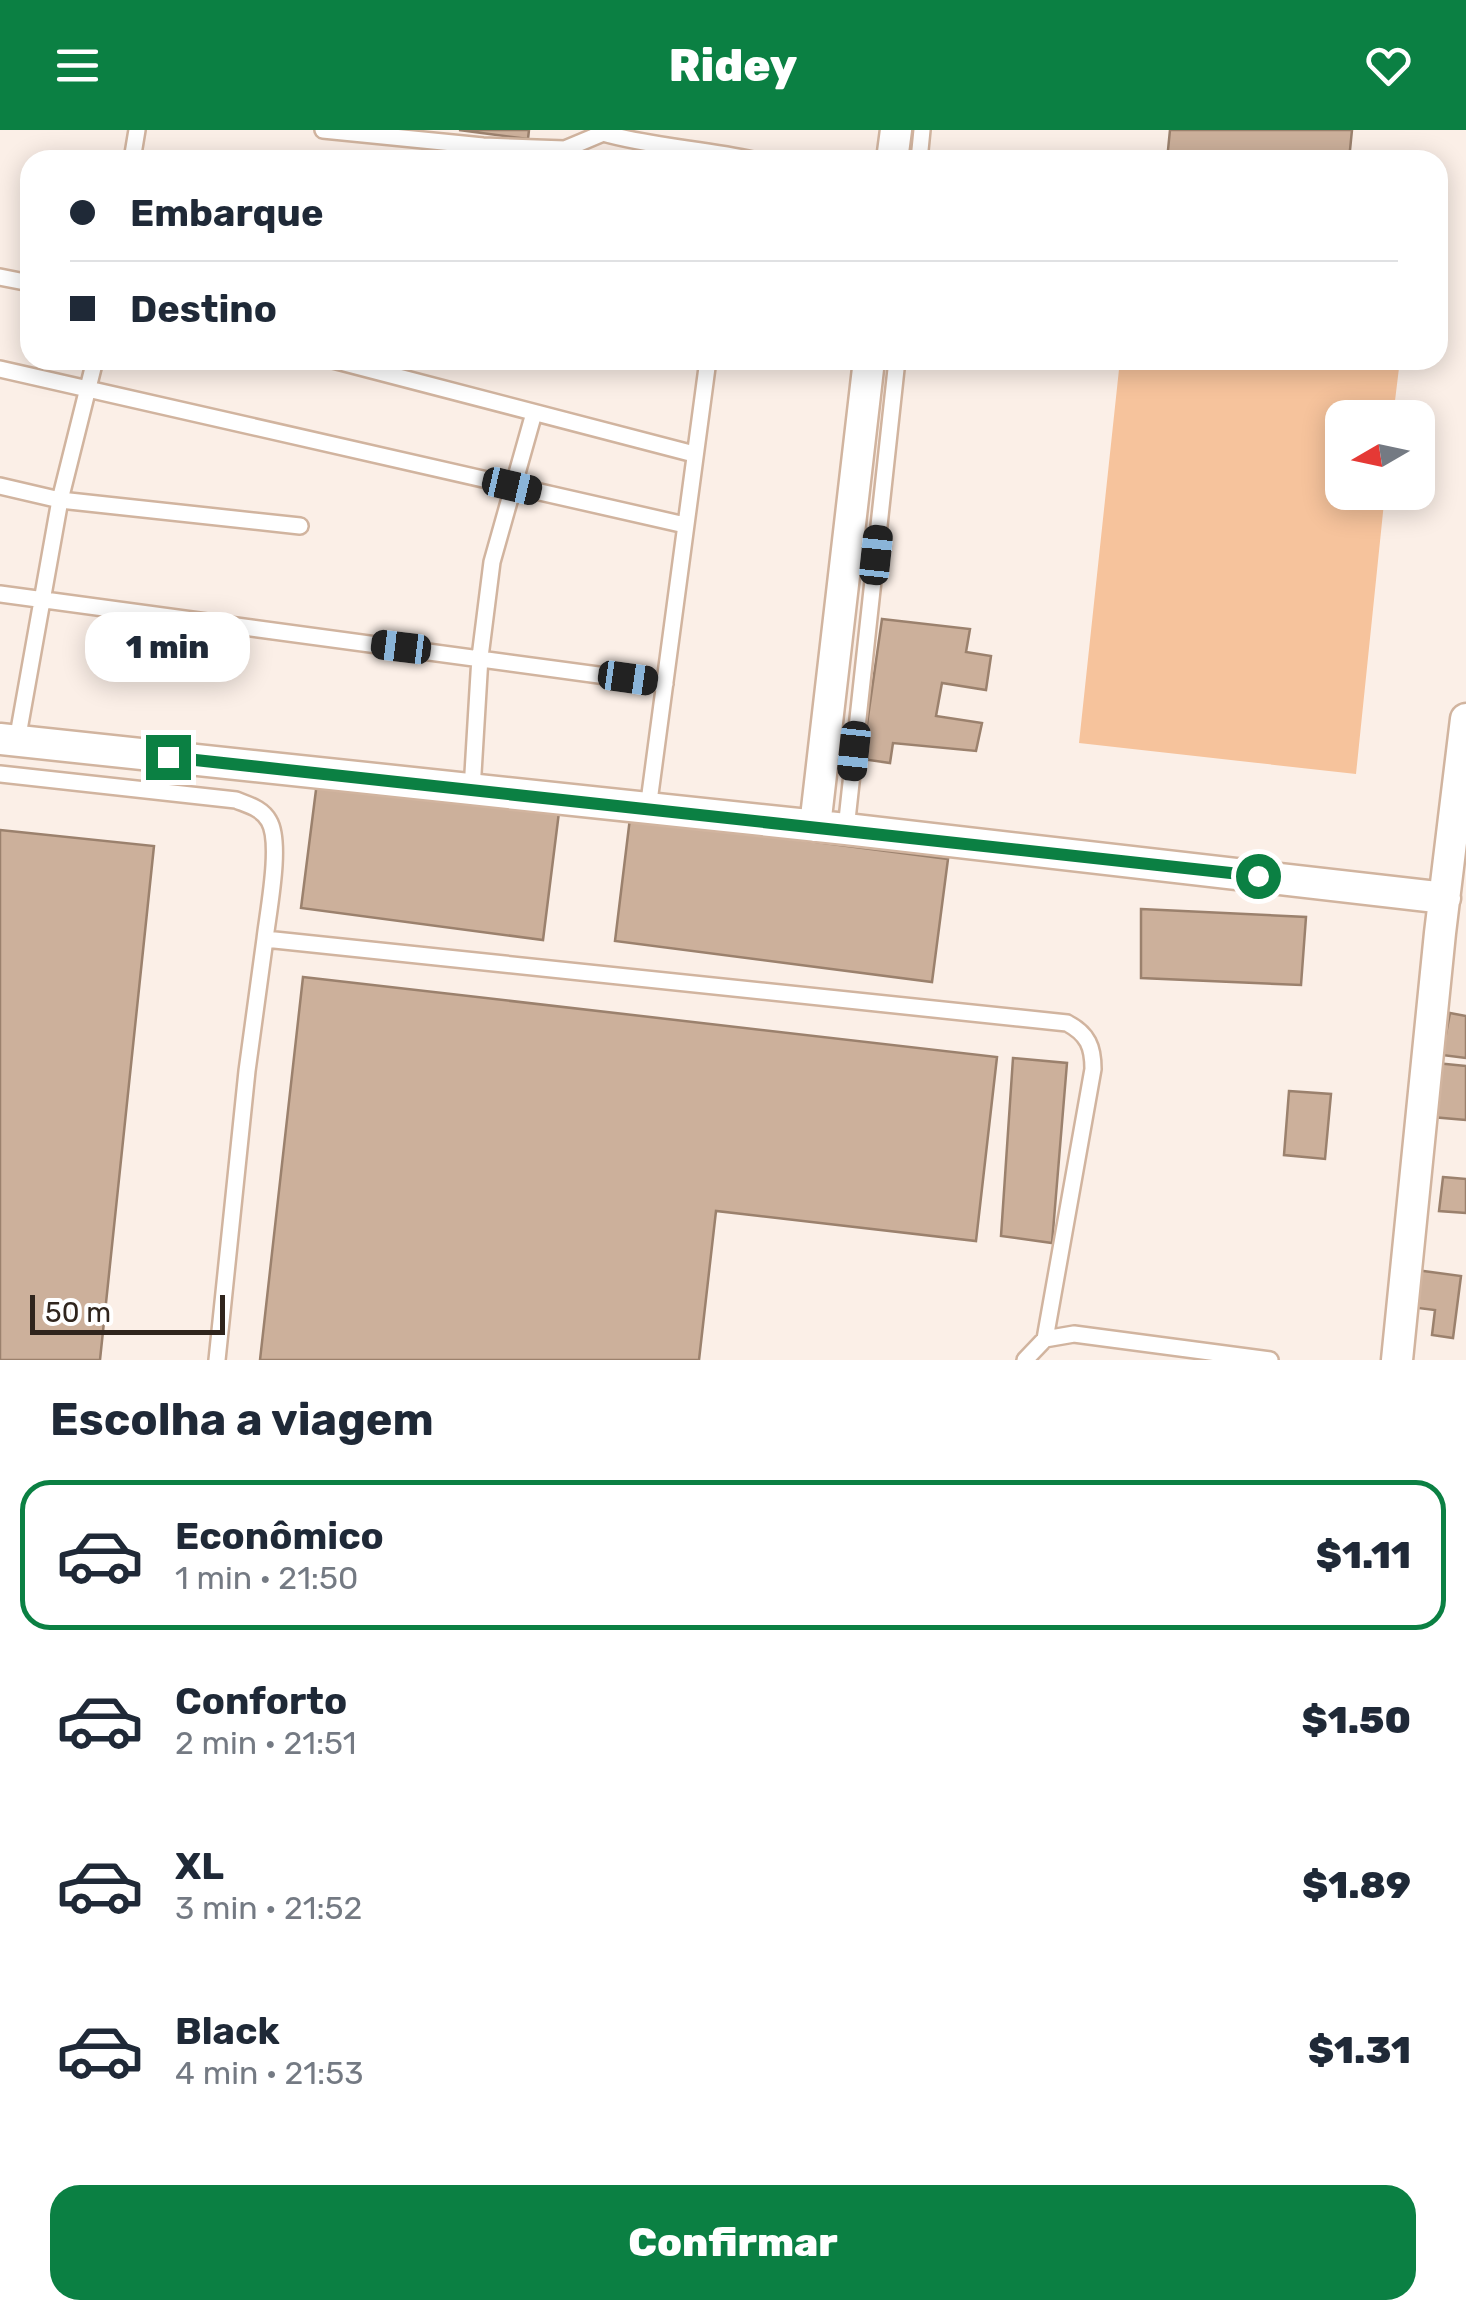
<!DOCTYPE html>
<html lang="pt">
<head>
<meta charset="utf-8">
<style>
  body { margin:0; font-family:Rubik,sans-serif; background:#f6f6f7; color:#1f2937; height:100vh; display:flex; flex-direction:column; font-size:38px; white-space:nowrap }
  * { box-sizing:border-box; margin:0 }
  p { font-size:32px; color:#747a83 }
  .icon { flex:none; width:55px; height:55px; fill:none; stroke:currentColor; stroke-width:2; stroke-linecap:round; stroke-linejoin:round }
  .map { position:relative; height:1230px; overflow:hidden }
  .side { display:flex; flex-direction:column; background:#fff; flex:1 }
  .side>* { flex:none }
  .hud { position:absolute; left:20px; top:20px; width:1428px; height:220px; border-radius:30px; box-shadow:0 5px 25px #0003; display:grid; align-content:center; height:220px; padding:0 50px; background:#fff }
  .needle { width:65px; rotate:261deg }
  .tools { position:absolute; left:1325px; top:270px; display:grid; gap:20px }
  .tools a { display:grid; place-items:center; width:110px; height:110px; border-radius:20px; background:#fff; box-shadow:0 5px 25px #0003; font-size:50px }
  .scale { position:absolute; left:30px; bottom:25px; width:195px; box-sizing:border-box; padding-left:10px; border:5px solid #30251d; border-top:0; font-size:28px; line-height:35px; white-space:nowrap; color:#30251d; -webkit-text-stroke:8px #fff; paint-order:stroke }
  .end { position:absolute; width:45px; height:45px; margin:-22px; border:12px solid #0b8043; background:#fff; box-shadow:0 0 0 5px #fff }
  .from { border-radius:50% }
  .bubble { position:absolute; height:70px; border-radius:30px; background:#fff; box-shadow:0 5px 25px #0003; font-size:32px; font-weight:800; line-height:70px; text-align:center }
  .car { position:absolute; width:30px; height:60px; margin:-30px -15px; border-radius:12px; box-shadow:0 0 8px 2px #0007; background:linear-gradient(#222 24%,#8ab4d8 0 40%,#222 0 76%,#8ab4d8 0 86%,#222 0) }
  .hud b { display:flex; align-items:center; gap:35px; height:95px; font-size:38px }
  .hud b+b { border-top:2px solid #e0e1e3 }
  .hud i { width:25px; height:25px; background:#1f2937 }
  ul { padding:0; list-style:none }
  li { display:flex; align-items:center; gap:30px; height:150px; margin:0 20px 15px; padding:0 30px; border:5px solid transparent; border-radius:30px }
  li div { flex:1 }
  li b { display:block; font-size:38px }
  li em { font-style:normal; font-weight:800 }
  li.on { border-color:#0b8043 }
  li>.icon { width:90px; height:90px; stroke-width:1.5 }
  h2 { padding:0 50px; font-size:45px; line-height:120px }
  .action { display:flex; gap:20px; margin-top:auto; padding:20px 50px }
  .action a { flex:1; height:115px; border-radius:30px; background:#0b8043; color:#fff; font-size:40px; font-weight:800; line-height:115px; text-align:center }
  header { display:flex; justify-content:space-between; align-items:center; height:130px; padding:0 50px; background:#0b8043; color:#fff; font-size:45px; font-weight:800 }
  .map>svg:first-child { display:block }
</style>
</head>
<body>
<header><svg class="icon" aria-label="menu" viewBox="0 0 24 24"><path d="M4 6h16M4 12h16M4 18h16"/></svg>Ridey<svg class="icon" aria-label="heart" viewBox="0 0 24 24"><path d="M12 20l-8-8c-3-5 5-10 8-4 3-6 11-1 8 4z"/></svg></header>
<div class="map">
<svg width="1466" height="1230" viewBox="0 0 1466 1230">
  <rect width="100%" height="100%" fill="#fbefe7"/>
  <path fill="#f6c39c" d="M1120,230h209l70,8 -6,49 -51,1v74l43,1 -29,281 -277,-31z"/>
  <path fill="#ccb09b" stroke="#9b816d" stroke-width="2.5" d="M459,0h70l-1,9z
    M1170,0h182l-3,30h-182z
    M882,489l88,10 -4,23 25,4 -5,34 -44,-7 -6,33 46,7 -6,28 -83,-8 -3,20 -28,-4z
    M317,652l242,30 -16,128 -242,-32z
    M630,688l318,41 -16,123 -317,-41z
    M0,700l154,16 -54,514h-100z
    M1141,779l165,8 -5,68 -160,-7z
    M303,847l694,80 -21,184 -260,-30 -17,149h-439z
    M1450,883l16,3v42l-24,-3z
    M1013,928l54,5 -15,180 -51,-7z
    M1436,933l30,3v54l-34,-3z
    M1289,961l42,3 -6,65 -41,-4z
    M1443,1047l23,2v34l-27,-2z
    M1416,1140l45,6 -8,62 -21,-3 3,-25 -25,-3z"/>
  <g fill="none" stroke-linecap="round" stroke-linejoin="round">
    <defs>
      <path id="lane" d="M323,0l160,16 82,3 38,-16 1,-3
        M603,3c49,14 101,16 150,27
        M132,30l5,-30
        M919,30l3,-30
        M0,147l30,6
        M333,230l361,94
        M0,239l685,156
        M0,356l60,14 240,26
        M0,464l665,90
        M17,611l43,-241 35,-140
        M0,644l236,26c12,5 26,8 33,21 13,22 -1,91 -4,118
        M472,660l8,-133 12,-95 42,-149
        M648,679l60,-449
        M846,699l51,-469
        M217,1230l30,-289 18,-132 802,84c21,11 26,24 26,46l-48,270
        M1025,1230l20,-21 29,-5 196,26"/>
      <path id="street" d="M892,30l4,-30
        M0,609l846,90 599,69
        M815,696l54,-466
        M1397,1230l43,-427 26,-214"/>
    </defs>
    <use href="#lane" stroke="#d1b49f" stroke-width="20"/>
    <use href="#street" stroke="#d1b49f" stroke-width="35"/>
    <use href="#lane" stroke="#fff" stroke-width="15"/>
    <use href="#street" stroke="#fff" stroke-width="30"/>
  </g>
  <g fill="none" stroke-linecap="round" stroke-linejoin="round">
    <path stroke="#0b8043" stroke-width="12" d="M168,627l1090,119"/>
  </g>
</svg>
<div class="tools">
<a><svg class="needle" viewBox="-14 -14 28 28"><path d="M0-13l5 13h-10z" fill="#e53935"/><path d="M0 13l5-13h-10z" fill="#747a83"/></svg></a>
</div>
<div class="scale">50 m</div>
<i class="end from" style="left:1258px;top:746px"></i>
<i class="end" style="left:168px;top:627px"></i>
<div class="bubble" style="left:85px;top:482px;width:165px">1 min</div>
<i class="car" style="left:512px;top:356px;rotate:103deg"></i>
<i class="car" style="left:876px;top:425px;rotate:6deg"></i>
<i class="car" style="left:401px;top:517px;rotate:277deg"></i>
<i class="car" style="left:628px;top:548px;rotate:98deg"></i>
<i class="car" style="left:854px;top:621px;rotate:186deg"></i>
<div class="hud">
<b><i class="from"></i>Embarque</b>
<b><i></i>Destino</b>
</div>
</div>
<section class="side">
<h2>Escolha a viagem</h2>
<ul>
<li class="on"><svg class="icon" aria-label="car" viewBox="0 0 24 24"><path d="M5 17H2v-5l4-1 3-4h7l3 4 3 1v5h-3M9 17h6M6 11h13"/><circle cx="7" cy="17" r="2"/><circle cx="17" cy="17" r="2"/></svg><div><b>Econômico</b><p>1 min · 21:50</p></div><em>$1.11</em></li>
<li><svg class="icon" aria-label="car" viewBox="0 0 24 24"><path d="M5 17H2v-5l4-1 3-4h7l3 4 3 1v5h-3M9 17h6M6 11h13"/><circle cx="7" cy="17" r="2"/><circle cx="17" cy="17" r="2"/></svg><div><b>Conforto</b><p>2 min · 21:51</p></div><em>$1.50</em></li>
<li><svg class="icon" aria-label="car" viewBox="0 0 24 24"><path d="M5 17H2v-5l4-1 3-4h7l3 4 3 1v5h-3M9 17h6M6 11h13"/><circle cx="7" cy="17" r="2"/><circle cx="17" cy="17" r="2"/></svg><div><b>XL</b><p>3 min · 21:52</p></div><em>$1.89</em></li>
<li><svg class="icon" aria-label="car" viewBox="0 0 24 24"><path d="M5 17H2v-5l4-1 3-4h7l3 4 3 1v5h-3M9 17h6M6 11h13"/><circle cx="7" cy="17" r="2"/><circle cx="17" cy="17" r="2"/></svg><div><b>Black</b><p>4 min · 21:53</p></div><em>$1.31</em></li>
</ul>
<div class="action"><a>Confirmar</a></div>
</section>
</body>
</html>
